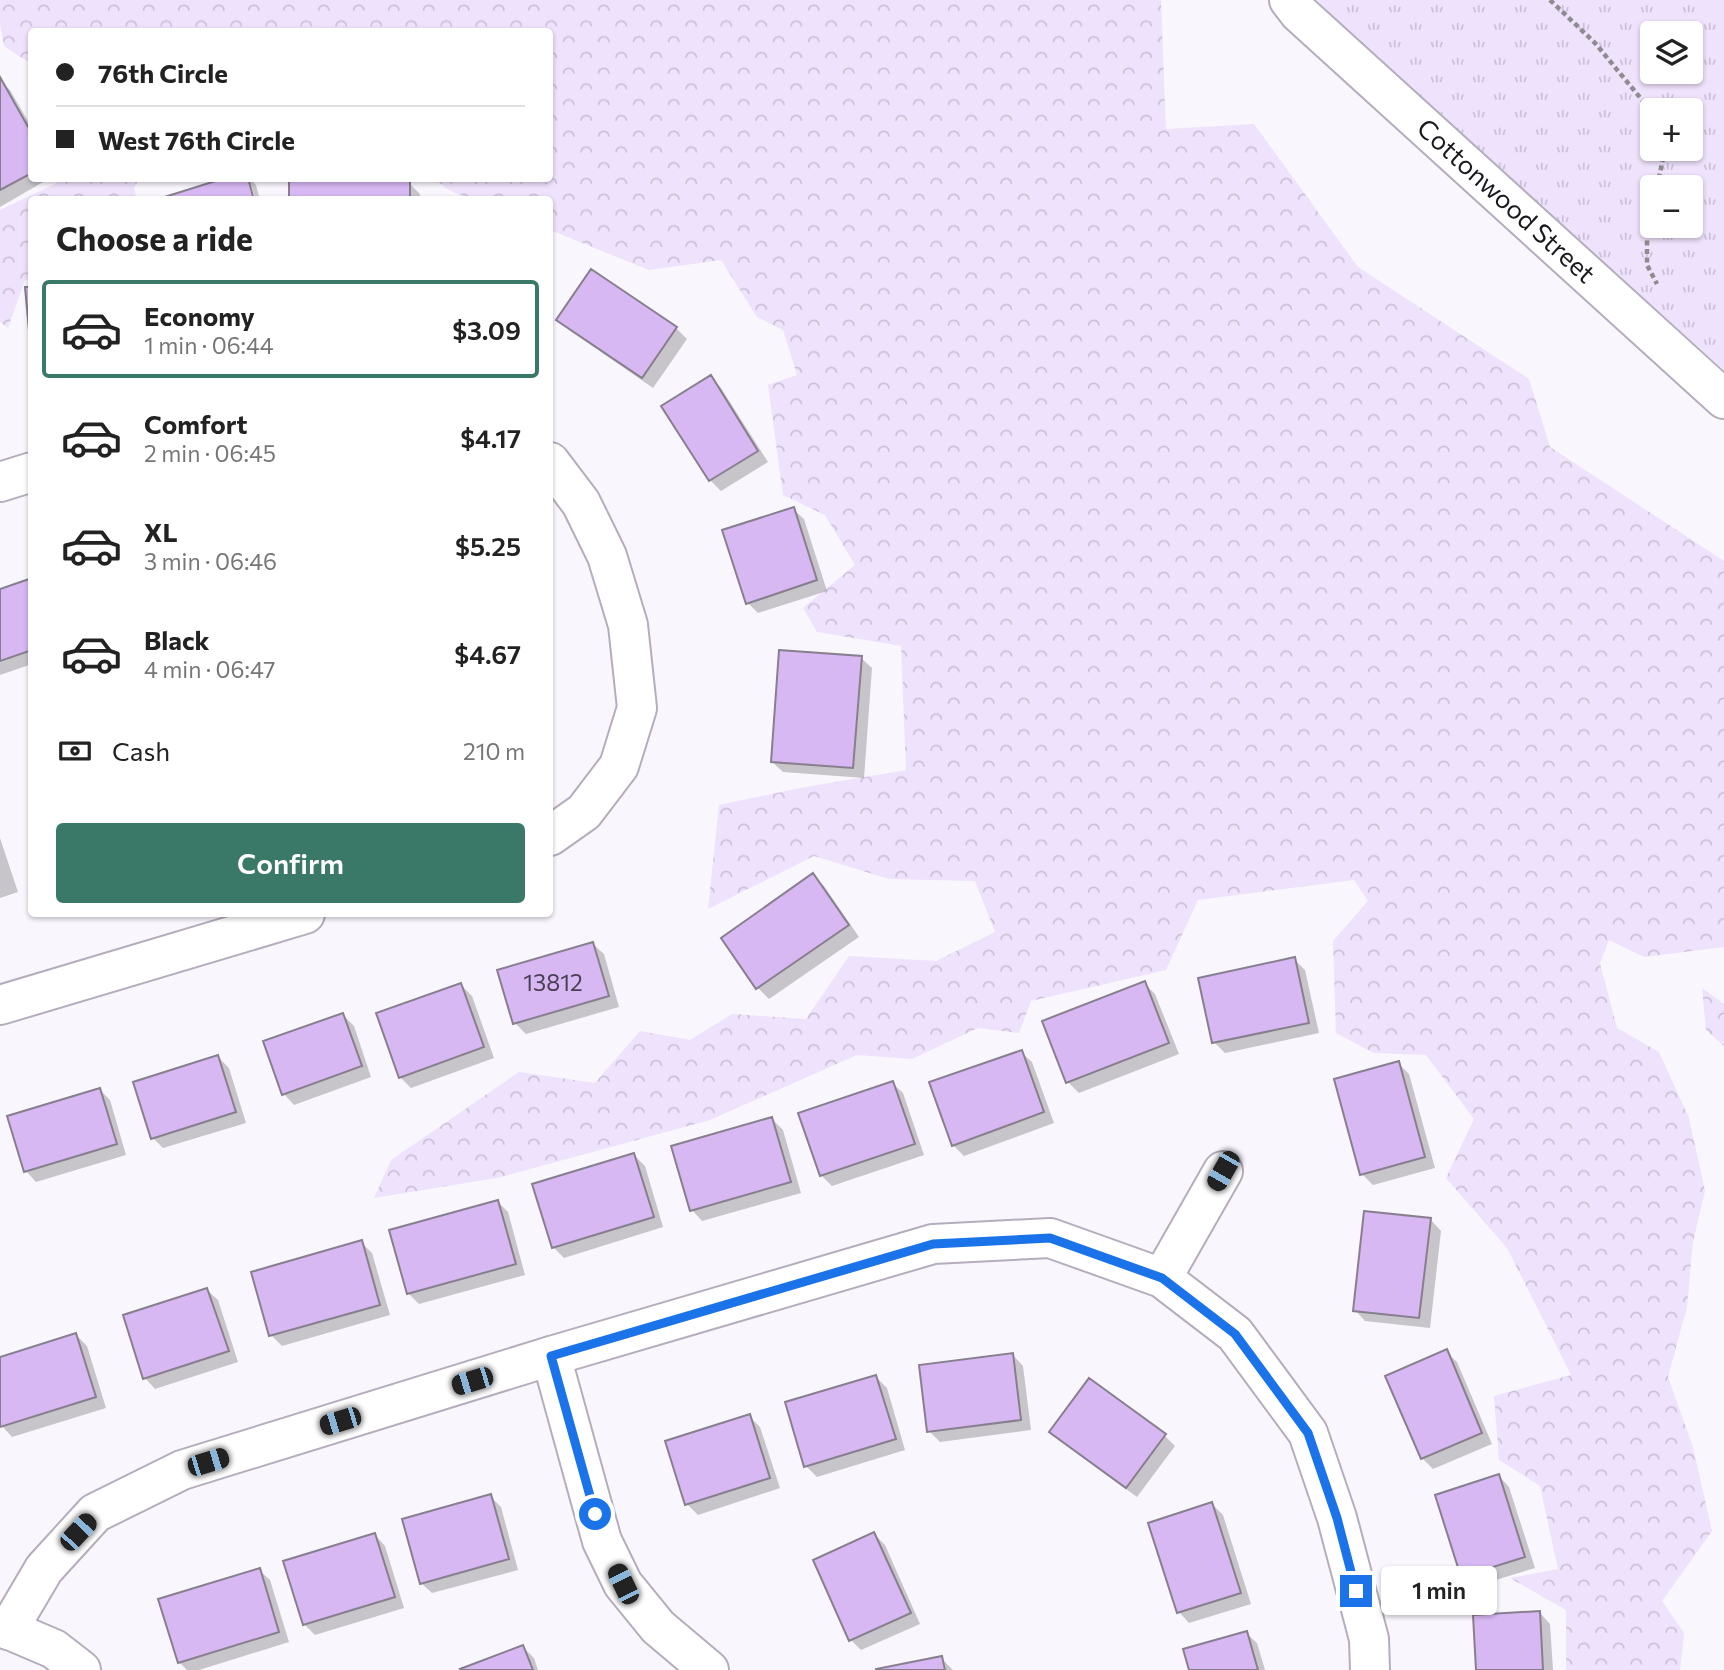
<!DOCTYPE html>
<html lang="en">
<head>
<meta charset="utf-8">
<style>
  body { margin:0; font-family:Commissioner,sans-serif; background:#f2f2f2; color:#222; height:100vh; display:flex; flex-direction:column; font-size:26px; white-space:nowrap }
  * { box-sizing:border-box; margin:0 }
  p { font-size:23px; color:#767676 }
  .icon { flex:none; width:38px; height:38px; fill:none; stroke:currentColor; stroke-width:2; stroke-linecap:round; stroke-linejoin:round }
  .map { position:relative; flex:1; overflow:hidden }
  .panel { position:absolute; left:28px; top:196px; width:525px; height:721px; display:flex; flex-direction:column; background:#fff; border-radius:7px; box-shadow:0 2px 5px #0004 }
  .panel>* { flex:none }
  .top-card { position:absolute; left:28px; top:28px; width:525px; height:154px; border-radius:7px; box-shadow:0 2px 5px #0004; display:grid; align-content:center; height:154px; padding:0 28px; background:#fff }
  .controls { position:absolute; left:1640px; top:21px; display:grid; gap:14px }
  .controls a { display:grid; place-items:center; width:63px; height:63px; border-radius:7px; background:#fff; box-shadow:0 2px 5px #0004; font-size:35px }
  .end { position:absolute; width:32px; height:32px; margin:-16px; border:9px solid #1a73e8; background:#fff; box-shadow:0 0 0 4px #fff }
  .from { border-radius:50% }
  .bubble { position:absolute; height:49px; border-radius:7px; background:#fff; box-shadow:0 2px 5px #0004; font-size:23px; font-weight:600; line-height:49px; text-align:center }
  .car { position:absolute; width:21px; height:42px; margin:-21px -10px; border-radius:9px; box-shadow:0 0 5px 2px #0007; background:linear-gradient(#222 24%,#8ab4d8 0 40%,#222 0 76%,#8ab4d8 0 86%,#222 0) }
  .top-card b { display:flex; align-items:center; gap:24px; height:66px; font-size:26px }
  .top-card b+b { border-top:2px solid #e0e0e0 }
  .top-card i { width:18px; height:18px; background:#222 }
  ul { padding:0; list-style:none }
  li { display:flex; align-items:center; gap:21px; height:98px; margin:0 14px 10px; padding:0 14px; border:4px solid transparent; border-radius:7px }
  li div { flex:1 }
  li b { display:block; font-size:26px }
  li em { font-style:normal; font-weight:600 }
  li.on { border-color:#3a7967 }
  li>.icon { width:63px; height:63px; stroke-width:1.5 }
  h2 { padding:0 28px; font-size:32px; line-height:84px }
  .pay { display:flex; align-items:center; gap:18px; height:77px; padding:0 28px; font-size:26px }
  .pay p { margin-inline-start:auto }
  .cta { display:flex; gap:14px; margin-top:auto; padding:14px 28px }
  .cta a { flex:1; height:80px; border-radius:7px; background:#3a7967; color:#fff; font-size:28px; font-weight:600; line-height:80px; text-align:center }
  .map>svg:first-child { display:block }
</style>
</head>
<body>
<div class="map">
<svg width="1724" height="1670" viewBox="0 0 1724 1670">
  <defs>
    <pattern id="grass-tufts" width="24" height="20" patternUnits="userSpaceOnUse" patternTransform="scale(1.75)"><rect width="24" height="20" fill="#efe2fc"/><path d="M3 7l-1-3M5 7V3M7 7l1-3M15 17l-1-3M17 17v-4M19 17l1-3" fill="none" stroke="#ccc1d8"/></pattern>
    <pattern id="forest-crowns" width="20" height="18" patternUnits="userSpaceOnUse" patternTransform="scale(1.75)"><rect width="20" height="18" fill="#efe2fc"/><path d="M2 6a3 3 0 1 1 6 0M12 15a3 3 0 1 1 6 0" fill="none" stroke="#ccc1d8"/></pattern>
  </defs>
  <rect width="100%" height="100%" fill="#f9f6fd"/>
  <path fill="url(#grass-tufts)" fill-rule="evenodd" d="M1317,0h407v370l-386,-345zM1652,33h38v39h-38zM1652,110h38v39h-38zM1652,187h38v39h-38z"/>
  <path fill="url(#forest-crowns)" d="M0,0h1161l5,129 88,-5 104,143 171,112 21,68 174,114v386l-80,10 -35,-17 -9,23 17,65 42,24 30,66 16,73 -12,51 -6,65 -19,70 25,70 19,84 -50,70 22,32 -4,37h-114v-60l-56,-32 48,-9 -18,-83 -41,-26 -5,-64 77,-21 -64,-127 -61,-70 28,-59 -48,-64 -52,-2 -38,-20 -3,-92 35,-40 -14,-21 -156,20 -32,70 -135,31 -12,32 -41,-5 -66,31 -55,-4 -147,65 -213,58 -123,20 17,-38 128,-88 76,11 45,-52 50,9 42,-26 74,5 43,-63 87,5 59,-29 -20,-51 -86,-2 -75,-23 -106,53 11,-104 81,-17 106,-18 -5,-124 -84,-14 -14,-24 52,-43 -30,-50 -42,-20 -15,-110 29,-10 -14,-45 -26,-13 -36,-57 -72,10 -99,-40v-30c-38,0 -87,8 -115,-21l115,-1v-146h-518l-1,32 -27,-18 -4,-22z
    M57,179h82l-5,9 3,11 -105,1 -1,79 -6,1 -17,48 -8,-6v-112l57,-27z
    M1702,988l22,16v42l-18,-16z"/>
  <path fill="#0003" d="M0,80l10,10 22,38v50h18l-50,29z
    M231,178h18l7,7 4,15h-4l-5,-15z
    M409,183l11,11v6h-130z
    M550,258l3,3 -3,16z
    M558,319l118,9 11,11 -34,49 -84,-58z
    M711,377l10,11 47,74 -47,29 -11,-11z
    M793,509l11,10 23,72 -69,22 -10,-10z
    M32,580v84l-32,11v-84z
    M861,658l11,10 -8,110 -81,-6 -11,-10z
    M0,838l18,54 -18,6z
    M813,876l11,10 35,51 -90,62 -11,-11 -35,-50z
    M593,944l11,10 15,53 -93,27 -11,-11z
    M1294,959l11,11 14,63 -94,20 -11,-11z
    M1144,983l11,11 24,60 -100,39 -11,-11 -24,-60z
    M461,985l11,11 22,62 -83,30 -11,-11z
    M343,1015l11,11 17,51 -77,28 -10,-11z
    M1021,1052l11,10 22,61 -90,33 -11,-11z
    M218,1057l11,11 17,55 -83,25 -10,-10z
    M1398,1063l11,11 26,94 -62,17 -11,-11z
    M892,1083l11,10 21,62 -92,31 -11,-11z
    M99,1089l11,11 16,55 -90,27 -10,-11z
    M772,1119l11,11 18,63 -99,28 -10,-11z
    M634,1155l11,11 18,61 -99,31 -11,-11z
    M497,1201l11,11 17,63 -106,29 -11,-11z
    M1431,1220l10,11 -11,97 -65,-7 -10,-11z
    M361,1242l11,11 18,62 -108,31 -11,-11z
    M207,1290l11,10 20,62 -83,27 -10,-11z
    M76,1335l11,11 19,62 -94,29 -10,-11 -2,-5v-62z
    M1446,1352l11,10 35,82 -59,25 -11,-11z
    M1013,1355l10,11 8,64 -91,12 -11,-11z
    M876,1377l11,11 18,62 -88,27 -11,-11z
    M749,1416l11,11 20,61 -82,27 -11,-11z
    M1051,1431l113,4 11,11 -38,51 -75,-55z
    M1499,1476l10,11 26,81 -62,19 -11,-11z
    M490,1496l11,11 17,63 -86,23 -11,-10z
    M1212,1504l11,11 28,89 -62,19 -10,-11z
    M874,1534l11,11 35,79 -59,26 -10,-10z
    M375,1535l10,11 19,62 -89,27 -11,-11z
    M259,1570l11,10 19,62 -90,28h-12l-8,-8z
    M1540,1613l10,11 3,46h-75z
    M1246,1633l11,10 8,27h-75z
    M523,1647l11,11 4,12h-75z
    M941,1658l12,12h-75z"/>
  <path fill="#d7b8f3" stroke="#877f8e" stroke-width="2" d="M0,77l32,57v39l-32,17z
    M225,178h23l6,22h-99z
    M289,181h121v19h-121z
    M591,269l86,58 -35,51 -86,-58z
    M25,287h7v54h-2z
    M711,375l47,76 -49,30 -48,-75z
    M794,507l23,73 -71,24 -24,-74z
    M32,578v72l-32,11v-72z
    M779,650l83,6 -9,112 -82,-6z
    M813,873l36,52 -93,64 -35,-51z
    M593,942l16,54 -96,28 -16,-54z
    M1295,957l14,66 -97,20 -14,-65z
    M1145,981l24,62 -103,40 -24,-62z
    M461,983l23,64 -85,31 -23,-65z
    M343,1013l19,53 -80,29 -19,-54z
    M1022,1050l22,62 -92,34 -23,-64z
    M218,1055l18,57 -85,27 -18,-57z
    M1399,1061l26,96 -65,18 -26,-96z
    M893,1081l22,63 -95,32 -22,-63z
    M100,1088l17,56 -93,28 -17,-56z
    M772,1117l19,65 -101,29 -19,-65z
    M634,1153l20,64 -102,31 -20,-64z
    M498,1200l18,64 -109,30 -18,-64z
    M1364,1211l67,7 -12,100 -66,-7z
    M362,1240l18,65 -111,31 -18,-64z
    M207,1288l22,63 -86,28 -20,-64z
    M76,1333l20,64 -96,30v-70z
    M1447,1349l35,84 -61,26 -36,-83z
    M1013,1353l8,67 -94,12 -8,-67z
    M876,1375l20,64 -92,28 -19,-65z
    M1089,1378l77,56 -40,54 -77,-56z
    M750,1414l20,64 -85,27 -20,-64z
    M1499,1474l26,83 -64,20 -26,-82z
    M491,1494l18,65 -89,25 -18,-65z
    M1212,1502l29,91 -64,20 -29,-90z
    M874,1532l37,81 -62,28 -36,-81z
    M375,1533l20,64 -92,28 -20,-64z
    M260,1568l19,64 -101,31 -20,-64z
    M1540,1611l3,59h-67l-3,-55z
    M1247,1631l11,39h-69l-6,-21z
    M523,1645l10,25h-72l-1,-1z
    M942,1656l3,14h-69v-1z"/>
  <g fill="none" stroke-linecap="round" stroke-linejoin="round">
    <defs>
      <g id="minor">
        <path id="s1" d="M1289,0l10,13 425,386"/>
        <path d="M550,462l31,41 26,53 21,69 9,83 -18,58 -35,46 -34,24"/>
        <path d="M0,482l32,-10"/>
        <path d="M0,1005l305,-91"/>
        <path d="M1162,1278l61,-107"/>
        <path d="M551,1356l51,185 21,43 35,43 51,43"/>
        <path d="M0,1626l54,23 27,21"/>
        <path d="M8,1630l36,-61 51,-56 87,-43 369,-114 382,-112 117,-6 112,40 73,56 73,99 29,85 32,121 1,31"/>
      </g>
    </defs>
    <use href="#minor" stroke="#b5adbd" stroke-width="42"/>
    <path stroke="#8e8b91" stroke-width="4.5" stroke-dasharray="5 3.5" stroke-linecap="butt" d="M1550,0l45,43 57,69
      M1657,187l8,-38
      M1652,207l-5,23v35l10,19"/>
    <use href="#minor" stroke="#fff" stroke-width="38"/>
  </g>
  <g fill="none" stroke-linecap="round" stroke-linejoin="round">
    <path stroke="#1a73e8" stroke-width="9" d="M595,1514l-44,-158 382,-112 117,-6 112,40 73,56 73,99 29,85 19,73"/>
  </g>
  <g text-anchor="middle" stroke-width="6" stroke-linejoin="round" paint-order="stroke">
    <g font-size="23" fill="#493f52">
      <text x="553" y="991">13812</text>
    </g>
    <g font-size="26" fill="#1a171d" stroke="#fff">
      <text dy="9" stroke="none"><textPath href="#s1" startOffset="296">Cottonwood Street</textPath></text>
    </g>
  </g>
</svg>
<div class="controls">
<a><svg class="icon" aria-label="layers" viewBox="0 0 24 24"><path d="M12 4l9 5-9 5-9-5zM3 14l9 5 9-5"/></svg></a>
<a>+</a>
<a>−</a>
</div>
<i class="end from" style="left:595px;top:1514px"></i>
<i class="end" style="left:1356px;top:1591px"></i>
<div class="bubble" style="left:1381px;top:1566px;width:116px">1 min</div>
<i class="car" style="left:1223px;top:1171px;rotate:210deg"></i>
<i class="car" style="left:472px;top:1381px;rotate:253deg"></i>
<i class="car" style="left:340px;top:1421px;rotate:253deg"></i>
<i class="car" style="left:208px;top:1462px;rotate:73deg"></i>
<i class="car" style="left:78px;top:1532px;rotate:43deg"></i>
<i class="car" style="left:623px;top:1584px;rotate:334deg"></i>
<div class="top-card">
<b><i class="from"></i>76th Circle</b>
<b><i></i>West 76th Circle</b>
</div>
<section class="panel">
<h2>Choose a ride</h2>
<ul>
<li class="on"><svg class="icon" aria-label="car" viewBox="0 0 24 24"><path d="M5 17H2v-5l4-1 3-4h7l3 4 3 1v5h-3M9 17h6M6 11h13"/><circle cx="7" cy="17" r="2"/><circle cx="17" cy="17" r="2"/></svg><div><b>Economy</b><p>1 min · 06:44</p></div><em>$3.09</em></li>
<li><svg class="icon" aria-label="car" viewBox="0 0 24 24"><path d="M5 17H2v-5l4-1 3-4h7l3 4 3 1v5h-3M9 17h6M6 11h13"/><circle cx="7" cy="17" r="2"/><circle cx="17" cy="17" r="2"/></svg><div><b>Comfort</b><p>2 min · 06:45</p></div><em>$4.17</em></li>
<li><svg class="icon" aria-label="car" viewBox="0 0 24 24"><path d="M5 17H2v-5l4-1 3-4h7l3 4 3 1v5h-3M9 17h6M6 11h13"/><circle cx="7" cy="17" r="2"/><circle cx="17" cy="17" r="2"/></svg><div><b>XL</b><p>3 min · 06:46</p></div><em>$5.25</em></li>
<li><svg class="icon" aria-label="car" viewBox="0 0 24 24"><path d="M5 17H2v-5l4-1 3-4h7l3 4 3 1v5h-3M9 17h6M6 11h13"/><circle cx="7" cy="17" r="2"/><circle cx="17" cy="17" r="2"/></svg><div><b>Black</b><p>4 min · 06:47</p></div><em>$4.67</em></li>
</ul>
<div class="pay"><svg class="icon" aria-label="cash" viewBox="0 0 24 24"><path d="M3 7h18v10H3z"/><circle cx="12" cy="12" r="2"/></svg>Cash<p>210 m</p></div>
<div class="cta"><a>Confirm</a></div>
</section>
</div>
</body>
</html>
